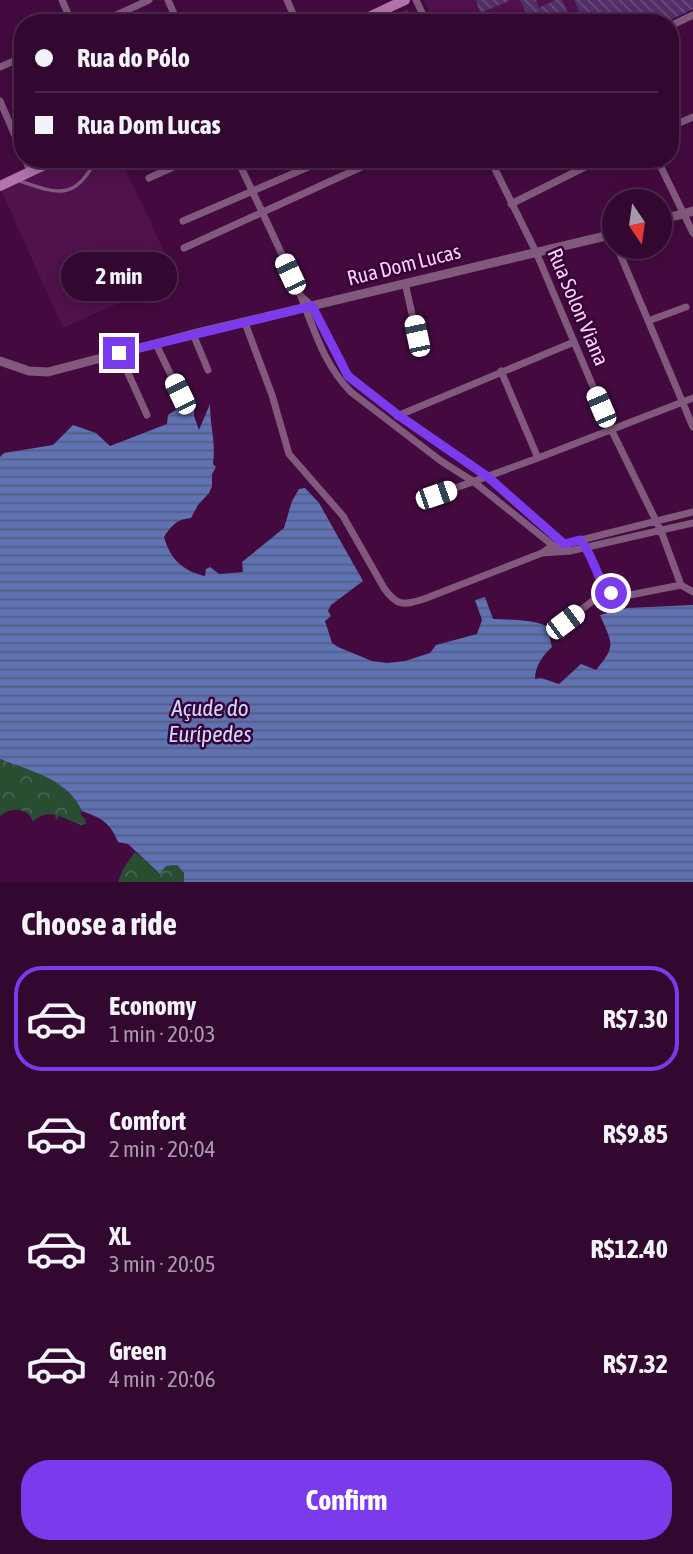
<!DOCTYPE html>
<html lang="en">
<head>
<meta charset="utf-8">
<style>
  body { margin:0; font-family:"Asap Condensed",sans-serif; background:#3b1138; color:#f1f3f6; height:100vh; display:flex; flex-direction:column; font-size:26px; white-space:nowrap }
  * { box-sizing:border-box; margin:0 }
  p { font-size:23px; color:#a99aab }
  .icon { flex:none; width:38px; height:38px; fill:none; stroke:currentColor; stroke-width:2; stroke-linecap:round; stroke-linejoin:round }
  .map { position:relative; height:882px; overflow:hidden }
  .details { display:flex; flex-direction:column; background:#330830; flex:1 }
  .details>* { flex:none }
  .banner { position:absolute; left:14px; top:14px; width:665px; height:154px; border-radius:28px; box-shadow:0 4px 18px #0003,0 0 0 2px #4e294c; display:grid; align-content:center; height:154px; padding:0 21px; background:#330830 }
  .needle { width:46px; rotate:167deg }
  .controls { position:absolute; left:602px; top:189px; display:grid; gap:14px }
  .controls a { display:grid; place-items:center; width:70px; height:70px; border-radius:50%; background:#330830; box-shadow:0 4px 18px #0003,0 0 0 2px #4e294c; font-size:35px }
  .end { position:absolute; width:32px; height:32px; margin:-16px; border:9px solid #7c3aed; background:#fff; box-shadow:0 0 0 4px #fff }
  .from { border-radius:50% }
  .bubble { position:absolute; height:49px; border-radius:24px; background:#330830; box-shadow:0 4px 18px #0003,0 0 0 2px #4e294c; font-size:23px; font-weight:700; line-height:49px; text-align:center }
  .car { position:absolute; width:21px; height:42px; margin:-21px -10px; border-radius:9px; box-shadow:0 0 5px 2px #0007; background:linear-gradient(#fff 24%,#345 0 40%,#fff 0 76%,#345 0 86%,#fff 0) }
  .banner b { display:flex; align-items:center; gap:24px; height:66px; font-size:26px }
  .banner b+b { border-top:2px solid #4e294c }
  .banner i { width:18px; height:18px; background:#f1f3f6 }
  ul { padding:0; list-style:none }
  li { display:flex; align-items:center; gap:21px; height:105px; margin:0 14px 10px; padding:0 7px; border:4px solid transparent; border-radius:28px }
  li div { flex:1 }
  li b { display:block; font-size:26px }
  li em { font-style:normal; font-weight:700 }
  li.on { border-color:#7c3aed }
  li>.icon { width:63px; height:63px; stroke-width:1.5 }
  h2 { padding:0 21px; font-size:32px; line-height:84px }
  .action { display:flex; gap:14px; margin-top:auto; padding:14px 21px }
  .action a { flex:1; height:80px; border-radius:28px; background:#7c3aed; color:#fff; font-size:28px; font-weight:700; line-height:80px; text-align:center }
  .map>svg:first-child { display:block }
</style>
</head>
<body>
<div class="map">
<svg width="693" height="882" viewBox="0 0 693 882">
  <defs>
    <pattern id="forest-crowns" width="20" height="18" patternUnits="userSpaceOnUse" patternTransform="scale(1.75)"><rect width="20" height="18" fill="#284d31"/><path d="M2 6a3 3 0 1 1 6 0M12 15a3 3 0 1 1 6 0" fill="none" stroke="#48664f"/></pattern>
    <pattern id="water-rules" width="6" height="5" patternUnits="userSpaceOnUse" patternTransform="scale(1.75)"><rect width="6" height="5" fill="#5f72b2"/><path d="M0 2.5h6" fill="none" stroke="#565b82"/></pattern>
    <pattern id="building-back-hatch" width="6" height="6" patternUnits="userSpaceOnUse" patternTransform="scale(1.75)"><rect width="6" height="6" fill="#522f68"/><path d="M-1 5l2 2M0 0l6 6M5-1l2 2" fill="none" stroke="#6c4c7e"/></pattern>
  </defs>
  <rect width="100%" height="100%" fill="#440a40"/>
  <path fill="#51114d" d="M424,0h150l10,23h-149z
    M64,159h57l55,118 -113,51 -63,-140z"/>
  <path fill="url(#forest-crowns)" d="M0,759c30,12 68,20 82,52l-2,3 5,5 1,5 -5,1 -22,-9 -3,4 -1,-5c-9,-2 -16,0 -22,7 -4,-14 -22,-16 -33,-6z
    M135,852l25,22 6,-8 11,-1 7,8v9h-66l5,-13z"/>
  <path fill="url(#water-rules)" d="M210,404c0,23 6,37 3,60l3,3 -4,7v12l-3,7 -11,12 -7,13c-14,1 -20,8 -27,19 6,22 19,34 41,39l1,-7 4,-2 9,7 24,-2 -1,-10 42,-34 8,-27 7,-12 6,-1 14,15 44,78 -32,24 -3,6 3,5 -6,5 7,22 6,4 34,14 15,2 18,-2 25,-8 6,-8 41,-11 5,-14 -7,-20 10,-3 8,22c19,1 36,0 54,7l5,21c-9,8 -17,19 -17,32l6,-1 18,6 22,-20 15,6c21,-25 16,-26 4,-55l27,-7 66,-3v277h-509v-9l-7,-8 -11,1 -6,8 -32,-30 -10,-2c-8,-20 -17,-24 -36,-31 -14,-32 -52,-40 -82,-52v-302l4,-4 49,-8 20,-20 23,8 14,13 57,-22 1,-9 14,-9h12v10l5,14z"/>
  <path fill="url(#building-back-hatch)" d="M476,0h35l-31,13z
    M520,0h16l3,8 16,-8h7l6,13 -19,8v2h-41l19,-9z
    M574,0h119v9l-29,14h-80z
    M407,10l5,9 -5,4h-27z"/>
  <g fill="none" stroke-linecap="round" stroke-linejoin="round">
    <path stroke="#81597d" stroke-width="3.5" d="M17,180c38,13 58,23 79,-21"/>
    <path stroke="#81597d" stroke-width="7" d="M62,0l10,23
      M168,0l10,23
      M287,0l10,23
      M416,0l11,23
      M99,23l50,-23
      M670,26l23,-11
      M0,67l23,-10
      M0,101l23,53
      M670,127l23,-10
      M25,159l5,12
      M237,159c21,44 42,88 62,133 15,36 24,72 52,100l90,69 33,21 87,70
      M490,159l46,93 75,177 50,102 20,54
      M657,159l36,74
      M149,178l42,-19
      M511,204l90,-45
      M183,221l144,-62
      M617,247l76,180
      M184,248l195,-89
      M405,283l12,53
      M301,296l11,10 36,70 50,39 89,62 83,74
      M648,321l38,-14
      M245,323l27,72 17,59 54,62 41,72c13,19 20,17 40,11l118,-46 7,-5 144,-36
      M193,334l15,36
      M156,344l24,50
      M119,353l28,62
      M501,371l37,87
      M397,416l177,-74
      M436,495l102,-37 155,-60
      M585,545l18,38 8,10 19,2 51,-10 12,7
      M542,553l28,-2 123,-28
      M565,622l42,-32"/>
    <path stroke="#81597d" stroke-width="9" d="M660,220l33,-9
      M0,361l29,10 19,1 145,-38 421,-100"/>
    <path stroke="#b374ad" stroke-width="10" d="M356,23l49,-23
      M0,186l57,-27"/>
  </g>
  <g fill="none" stroke-linecap="round" stroke-linejoin="round">
    <path stroke="#7c3aed" stroke-width="9" d="M119,353l193,-47 36,70 50,39 90,62 76,67 16,-4c14,15 16,40 31,53"/>
  </g>
  <g text-anchor="middle" stroke-width="5" stroke-linejoin="round" paint-order="stroke">
    <g font-size="21" fill="#f6d3f1" stroke="#380036">
      <text transform="translate(404 265) rotate(-14)" y="7">Rua Dom Lucas</text>
      <text transform="translate(578 307) rotate(67)" y="7">Rua Solon Viana</text>
    </g>
    <g font-size="23" font-style="italic" fill="#cddaff" stroke="#380036">
      <text x="210" y="716">Açude do<tspan x="210" dy="26">Eurípedes</tspan></text>
    </g>
  </g>
</svg>
<div class="controls">
<a><svg class="needle" viewBox="-14 -14 28 28"><path d="M0-13l5 13h-10z" fill="#e53935"/><path d="M0 13l5-13h-10z" fill="#a99aab"/></svg></a>
</div>
<i class="end from" style="left:611px;top:593px"></i>
<i class="end" style="left:119px;top:353px"></i>
<div class="bubble" style="left:61px;top:252px;width:116px">2 min</div>
<i class="car" style="left:290px;top:274px;rotate:335deg"></i>
<i class="car" style="left:417px;top:336px;rotate:348deg"></i>
<i class="car" style="left:180px;top:394px;rotate:334deg"></i>
<i class="car" style="left:601px;top:407px;rotate:337deg"></i>
<i class="car" style="left:436px;top:495px;rotate:71deg"></i>
<i class="car" style="left:565px;top:622px;rotate:53deg"></i>
<div class="banner">
<b><i class="from"></i>Rua do Pólo</b>
<b><i></i>Rua Dom Lucas</b>
</div>
</div>
<section class="details">
<h2>Choose a ride</h2>
<ul>
<li class="on"><svg class="icon" aria-label="car" viewBox="0 0 24 24"><path d="M5 17H2v-5l4-1 3-4h7l3 4 3 1v5h-3M9 17h6M6 11h13"/><circle cx="7" cy="17" r="2"/><circle cx="17" cy="17" r="2"/></svg><div><b>Economy</b><p>1 min · 20:03</p></div><em>R$7.30</em></li>
<li><svg class="icon" aria-label="car" viewBox="0 0 24 24"><path d="M5 17H2v-5l4-1 3-4h7l3 4 3 1v5h-3M9 17h6M6 11h13"/><circle cx="7" cy="17" r="2"/><circle cx="17" cy="17" r="2"/></svg><div><b>Comfort</b><p>2 min · 20:04</p></div><em>R$9.85</em></li>
<li><svg class="icon" aria-label="car" viewBox="0 0 24 24"><path d="M5 17H2v-5l4-1 3-4h7l3 4 3 1v5h-3M9 17h6M6 11h13"/><circle cx="7" cy="17" r="2"/><circle cx="17" cy="17" r="2"/></svg><div><b>XL</b><p>3 min · 20:05</p></div><em>R$12.40</em></li>
<li><svg class="icon" aria-label="car" viewBox="0 0 24 24"><path d="M5 17H2v-5l4-1 3-4h7l3 4 3 1v5h-3M9 17h6M6 11h13"/><circle cx="7" cy="17" r="2"/><circle cx="17" cy="17" r="2"/></svg><div><b>Green</b><p>4 min · 20:06</p></div><em>R$7.32</em></li>
</ul>
<div class="action"><a>Confirm</a></div>
</section>
</body>
</html>
